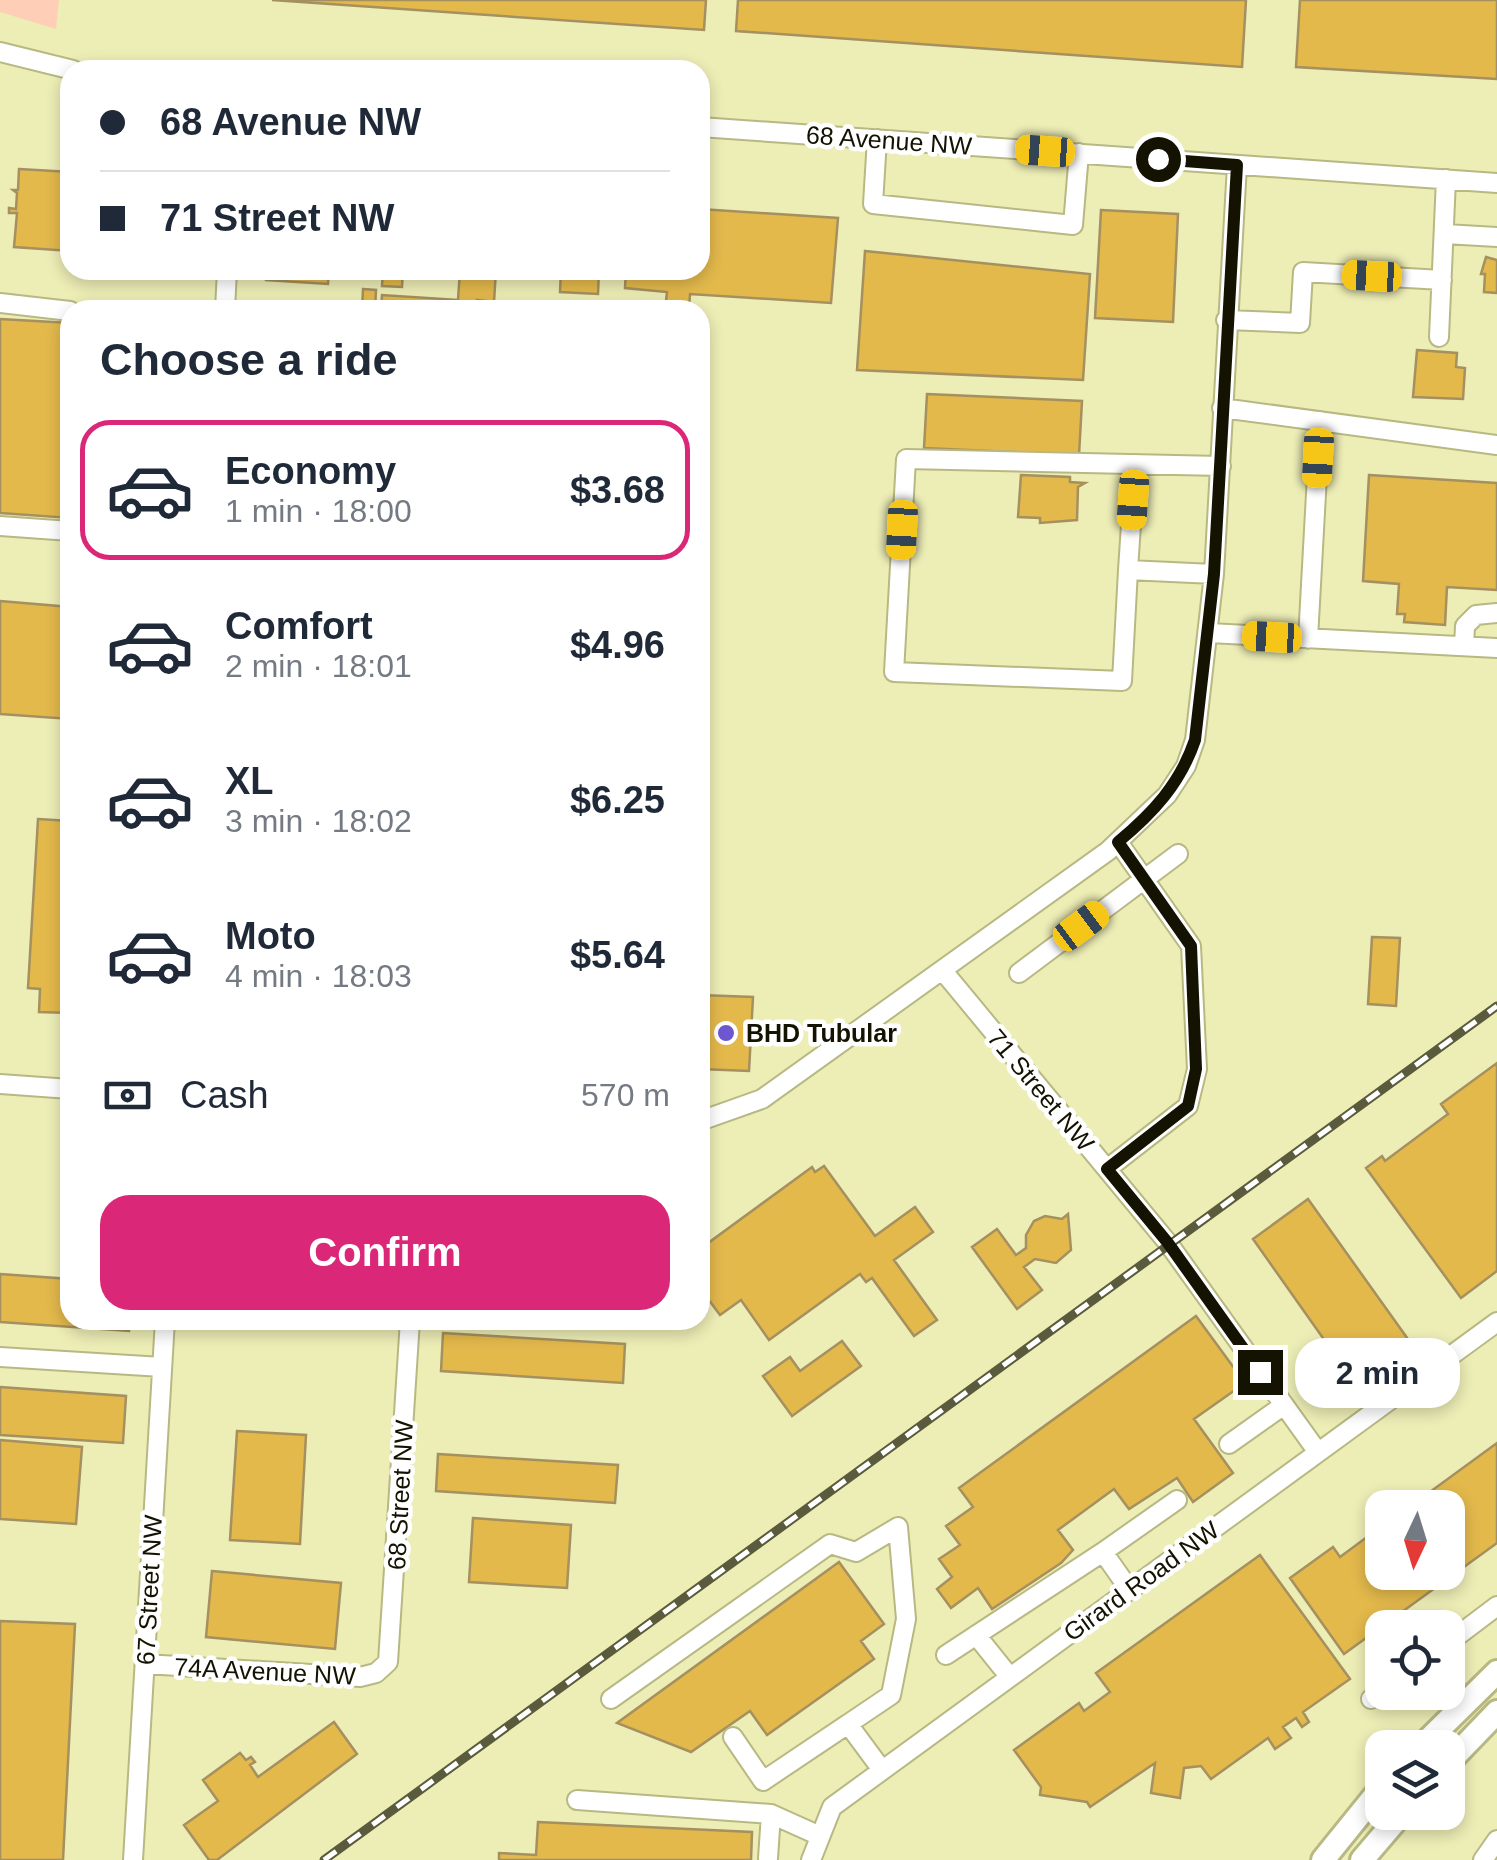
<!DOCTYPE html>
<html lang="en">
<head>
<meta charset="utf-8">
<style>
  body { margin:0; font-family:Helvetica,sans-serif; background:#f2f2f3; color:#1f2937; height:100vh; display:flex; flex-direction:column; font-size:38px; white-space:nowrap }
  * { box-sizing:border-box; margin:0 }
  p { font-size:32px; color:#747a83 }
  .icon { flex:none; width:55px; height:55px; fill:none; stroke:currentColor; stroke-width:2; stroke-linecap:round; stroke-linejoin:round }
  .map { position:relative; flex:1; overflow:hidden }
  .side { position:absolute; left:60px; top:300px; width:650px; height:1030px; display:flex; flex-direction:column; background:#fff; border-radius:30px; box-shadow:0 5px 15px #0003 }
  .side>* { flex:none }
  .guide { position:absolute; left:60px; top:60px; width:650px; height:220px; border-radius:30px; box-shadow:0 5px 15px #0003; display:grid; align-content:center; height:220px; padding:0 40px; background:#fff }
  .needle { width:65px; rotate:184deg }
  .controls { position:absolute; left:1365px; top:1490px; display:grid; gap:20px }
  .controls a { display:grid; place-items:center; width:100px; height:100px; border-radius:20px; background:#fff; box-shadow:0 5px 15px #0003; font-size:50px }
  .end { position:absolute; width:45px; height:45px; margin:-22px; border:12px solid #141302; background:#fff; box-shadow:0 0 0 5px #fff }
  .from { border-radius:50% }
  .bubble { position:absolute; height:70px; border-radius:30px; background:#fff; box-shadow:0 5px 15px #0003; font-size:32px; font-weight:700; line-height:70px; text-align:center }
  .car { position:absolute; width:30px; height:60px; margin:-30px -15px; border-radius:12px; box-shadow:0 0 8px 2px #0007; background:linear-gradient(#f5c518 24%,#345 0 40%,#f5c518 0 76%,#345 0 86%,#f5c518 0) }
  .guide b { display:flex; align-items:center; gap:35px; height:95px; font-size:38px }
  .guide b+b { border-top:2px solid #e0e1e3 }
  .guide i { width:25px; height:25px; background:#1f2937 }
  ul { padding:0; list-style:none }
  li { display:flex; align-items:center; gap:30px; height:140px; margin:0 20px 15px; padding:0 20px; border:5px solid transparent; border-radius:30px }
  li div { flex:1 }
  li b { display:block; font-size:38px }
  li em { font-style:normal; font-weight:700 }
  li.current { border-color:#db2777 }
  li>.icon { width:90px; height:90px; stroke-width:1.5 }
  h2 { padding:0 40px; font-size:45px; line-height:120px }
  .pay { display:flex; align-items:center; gap:25px; height:110px; padding:0 40px; font-size:38px }
  .pay p { margin-inline-start:auto }
  .button { display:flex; gap:20px; margin-top:auto; padding:20px 40px }
  .button a { flex:1; height:115px; border-radius:30px; background:#db2777; color:#fff; font-size:40px; font-weight:700; line-height:115px; text-align:center }
  .map>svg:first-child { display:block }
</style>
</head>
<body>
<div class="map">
<svg width="1497" height="1860" viewBox="0 0 1497 1860">
  <rect width="100%" height="100%" fill="#ededb6"/>
  <path fill="#ffceb6" d="M0,0h59l-3,29 -56,-17z"/>
  <path fill="#e3b94c" stroke="#a5905f" stroke-width="2.5" d="M272,0h434l-2,30z
    M738,0h508l-4,67 -506,-36z
    M1300,0h197v79l-201,-12z
    M19,169l51,3v79l-56,-4 3,-34h-8v-5l7,1 1,-16 -4,-3h5z
    M700,209l138,9 -7,85 -141,-9 -1,16h-24l2,-18 -42,-4 1,-18h74z
    M1101,210l77,4 -5,108 -78,-4z
    M865,251l225,23 -7,106 -226,-10z
    M1486,257l11,3v33l-13,-1 1,-18h-4z
    M266,270h63l-1,14 -62,-4z
    M383,270h20l-1,17 -20,-1z
    M460,270h36l-2,32 -17,-2v10h-96l1,-15 76,5z
    M561,270h38l-1,24 -38,-2z
    M363,289l13,1 -1,20h-13z
    M0,319l70,4v195l-70,-5z
    M1417,350l40,3 -1,14 9,1 -2,31 -50,-2z
    M927,394l155,7 -3,54 -155,-7z
    M1021,475l49,2v5l15,1 -7,4 -1,33 -37,3v-5l-22,-1z
    M1369,475l128,8v107l-50,-3 -2,38 -41,-3 1,-8h-8l2,-30 -36,-3z
    M0,601l70,6v112l-70,-5z
    M38,819l32,2v192l-31,-1 1,-23 -12,-1z
    M1372,937l28,1 -4,68 -28,-2z
    M700,995l53,2 -4,74 -49,-2z
    M1497,1063v208l-36,27 -95,-130 16,-12 3,5 63,-47 -7,-10z
    M824,1166l51,70 40,-29 18,25 -39,28 43,60 -23,16 -42,-58 -6,4 -6,-8 -91,66 -28,-40 -21,15 -20,-27v-39l112,-82 3,5z
    M1308,1199l102,143 -56,40 -101,-143z
    M1068,1214l3,36 -15,13 -21,-4 -11,8 18,23 -25,19 -45,-62 25,-18 19,26 10,-7v-13l8,-14 11,-5 17,3z
    M0,1274l70,5v41h60l-1,11 -129,-9z
    M1196,1316l49,67 -51,36 39,54 -40,29 -16,-24 -48,31 -15,-20 -56,41 15,20 -12,13 -69,46 -14,-21 -27,20 -14,-19 15,-12 -13,-18 21,-14 -14,-19 27,-19 -14,-19z
    M443,1333l182,11 -2,39 -182,-12z
    M842,1341l19,25 -69,50 -29,-40 27,-19 10,14z
    M0,1387l126,9 -3,47 -123,-8z
    M237,1431l69,4 -6,109 -70,-4z
    M0,1440l82,7 -6,77 -76,-5z
    M1497,1443v100l-153,111 -54,-76 43,-31 7,10 42,-31v46h66v-64h-40z
    M438,1454l180,11 -3,38 -179,-12z
    M473,1518l98,7 -4,63 -98,-6z
    M1260,1555l90,124 -47,33 6,10 -7,5 -6,-9 -13,9 8,11 -16,11 -7,-11 -57,41 -10,-13 -17,2 -4,30 -29,-5 4,-30 -65,44 -3,-5 -47,-7 1,-8 -27,-37 65,-47 5,8 26,-19 -14,-19z
    M839,1562l45,62 -23,17 13,18 -107,76 -17,-24 -59,41 -74,-29z
    M212,1571l129,12 -6,66 -129,-12z
    M0,1621l75,3 -12,236h-63z
    M334,1722l23,32 -140,106h-8l-25,-35 34,-24 -15,-21 37,-27 6,7 5,-3 4,5 -5,3 8,12z
    M538,1822l214,10 -1,28h-252v-7l37,2z"/>
  <g fill="none" stroke-linecap="round" stroke-linejoin="round">
    <defs>
      <path id="minor" d="M0,52l73,18
        M700,127l797,56
        M877,139l-4,65 200,21 6,-72
        M1445,234l52,3
        M0,303l70,8
        M225,310l2,-40
        M1226,320l74,3 3,-51 139,8
        M1439,337l7,-158
        M1222,408l275,37
        M0,526l70,5
        M1128,570l7,-106
        M1214,574l-86,-4 -6,111 -228,-9 12,-213 315,7
        M1209,633l288,15
        M1308,639l12,-218
        M1464,646l1,-20 11,-11 21,-2
        M943,971l225,272 149,208
        M1019,973l159,-119
        M0,1084l70,5
        M700,1121l62,-22 346,-248 59,-56 19,-29 9,-26 19,-166 23,-409
        M1107,1169l81,-63 9,-37 -6,-123 -73,-104
        M0,1357l162,10
        M1229,1444l55,-39
        M1103,1552l74,-52
        M976,1635l33,41
        M1448,1643l49,-37
        M946,1655l157,-103 26,37
        M145,1664l215,13 16,-4 12,-11 22,-342
        M611,1699l219,-155 26,8 42,-25 8,92 -15,76 -43,29 34,46
        M1371,1699l11,-9
        M733,1737l30,44 85,-57
        M577,1800l194,14 49,22
        M768,1858l3,-44
        M133,1860l32,-540
        M811,1860l21,-53 665,-485
        M1483,1860l14,-20"/>
      <path id="major" d="M1420,1748l77,-76
        M1448,1763l49,-51
        M1323,1860l59,-73
        M1362,1860l41,-48"/>
    </defs>
    <use href="#minor" stroke="#b8b883" stroke-width="22"/>
    <use href="#major" stroke="#b8b883" stroke-width="28"/>
    <use href="#minor" stroke="#fff" stroke-width="18"/>
    <use href="#major" stroke="#fff" stroke-width="22"/>
    <defs>
      <path id="rail" d="M324,1860l1173,-854"/>
    </defs>
    <use href="#rail" stroke="#5a5a3c" stroke-width="9"/>
    <use href="#rail" stroke="#fff" stroke-width="5" stroke-dasharray="15" stroke-linecap="butt"/>
  </g>
  <g fill="none" stroke-linecap="round" stroke-linejoin="round">
    <path stroke="#141302" stroke-width="12" d="M1158,159l79,6 -23,409 -19,166c-15,44 -42,73 -77,102l73,104 5,123 -8,37 -81,63 61,74 92,129"/>
  </g>
  <circle fill="#6f57d1" stroke="#fff" stroke-width="4" cx="726" cy="1033" r="10"/>
  <g text-anchor="middle" stroke-width="9" stroke-linejoin="round" paint-order="stroke">
    <g font-size="25" fill="#141302" stroke="#fff">
      <text transform="translate(889 140) rotate(4)" y="9">68 Avenue NW</text>
      <text transform="translate(1041 1090) rotate(50)" y="9">71 Street NW</text>
      <text transform="translate(400 1495) rotate(-87)" y="9">68 Street NW</text>
      <text transform="translate(1141 1581) rotate(-36)" y="9">Girard Road NW</text>
      <text transform="translate(149 1590) rotate(-87)" y="9">67 Street NW</text>
      <text transform="translate(265 1671) rotate(3)" y="9">74A Avenue NW</text>
    </g>
    <g font-size="25" font-weight="bold" fill="#141302" stroke="#fff" text-anchor="start">
      <text x="746" y="1042">BHD Tubular</text>
    </g>
  </g>
</svg>
<div class="controls">
<a><svg class="needle" viewBox="-14 -14 28 28"><path d="M0-13l5 13h-10z" fill="#e53935"/><path d="M0 13l5-13h-10z" fill="#747a83"/></svg></a>
<a><svg class="icon" aria-label="locate" viewBox="0 0 24 24"><circle cx="12" cy="12" r="6"/><path d="M12 2v4M12 18v4M2 12h4M18 12h4"/></svg></a>
<a><svg class="icon" aria-label="layers" viewBox="0 0 24 24"><path d="M12 4l9 5-9 5-9-5zM3 14l9 5 9-5"/></svg></a>
</div>
<i class="end from" style="left:1158px;top:159px"></i>
<i class="end" style="left:1260px;top:1372px"></i>
<div class="bubble" style="left:1295px;top:1338px;width:165px">2 min</div>
<i class="car" style="left:1045px;top:151px;rotate:274deg"></i>
<i class="car" style="left:1372px;top:276px;rotate:273deg"></i>
<i class="car" style="left:1318px;top:458px;rotate:183deg"></i>
<i class="car" style="left:1133px;top:500px;rotate:184deg"></i>
<i class="car" style="left:902px;top:530px;rotate:183deg"></i>
<i class="car" style="left:1272px;top:637px;rotate:273deg"></i>
<i class="car" style="left:1081px;top:926px;rotate:53deg"></i>
<div class="guide">
<b><i class="from"></i>68 Avenue NW</b>
<b><i></i>71 Street NW</b>
</div>
<section class="side">
<h2>Choose a ride</h2>
<ul>
<li class="current"><svg class="icon" aria-label="car" viewBox="0 0 24 24"><path d="M5 17H2v-5l4-1 3-4h7l3 4 3 1v5h-3M9 17h6M6 11h13"/><circle cx="7" cy="17" r="2"/><circle cx="17" cy="17" r="2"/></svg><div><b>Economy</b><p>1 min · 18:00</p></div><em>$3.68</em></li>
<li><svg class="icon" aria-label="car" viewBox="0 0 24 24"><path d="M5 17H2v-5l4-1 3-4h7l3 4 3 1v5h-3M9 17h6M6 11h13"/><circle cx="7" cy="17" r="2"/><circle cx="17" cy="17" r="2"/></svg><div><b>Comfort</b><p>2 min · 18:01</p></div><em>$4.96</em></li>
<li><svg class="icon" aria-label="car" viewBox="0 0 24 24"><path d="M5 17H2v-5l4-1 3-4h7l3 4 3 1v5h-3M9 17h6M6 11h13"/><circle cx="7" cy="17" r="2"/><circle cx="17" cy="17" r="2"/></svg><div><b>XL</b><p>3 min · 18:02</p></div><em>$6.25</em></li>
<li><svg class="icon" aria-label="car" viewBox="0 0 24 24"><path d="M5 17H2v-5l4-1 3-4h7l3 4 3 1v5h-3M9 17h6M6 11h13"/><circle cx="7" cy="17" r="2"/><circle cx="17" cy="17" r="2"/></svg><div><b>Moto</b><p>4 min · 18:03</p></div><em>$5.64</em></li>
</ul>
<div class="pay"><svg class="icon" aria-label="cash" viewBox="0 0 24 24"><path d="M3 7h18v10H3z"/><circle cx="12" cy="12" r="2"/></svg>Cash<p>570 m</p></div>
<div class="button"><a>Confirm</a></div>
</section>
</div>
</body>
</html>
